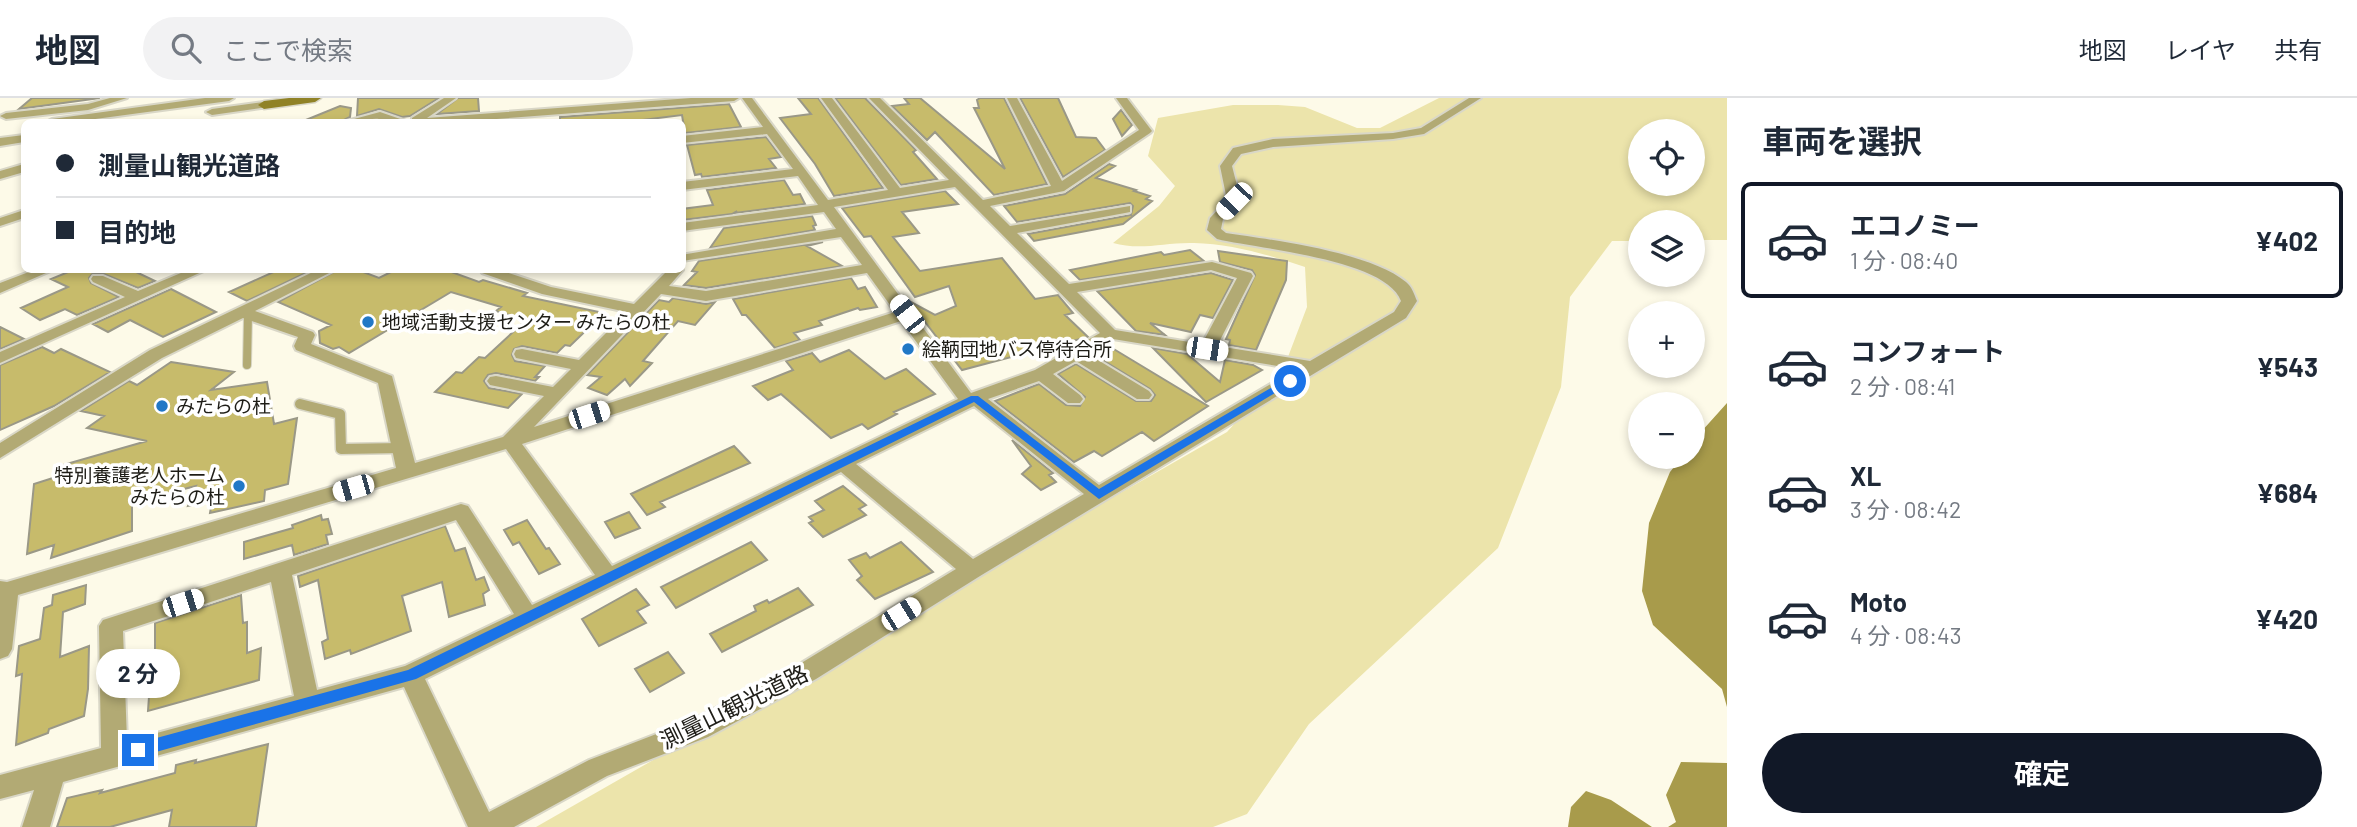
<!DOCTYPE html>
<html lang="ja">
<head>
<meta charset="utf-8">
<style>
  body { margin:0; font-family:Barlow,"Noto Sans JP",sans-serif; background:#f2f2f3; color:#1f2937; height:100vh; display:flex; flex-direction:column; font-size:26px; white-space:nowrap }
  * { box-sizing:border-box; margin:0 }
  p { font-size:23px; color:#747a83 }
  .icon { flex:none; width:38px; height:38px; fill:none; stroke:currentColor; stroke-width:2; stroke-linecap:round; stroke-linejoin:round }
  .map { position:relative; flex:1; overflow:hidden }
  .panel { display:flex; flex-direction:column; background:#fff; width:630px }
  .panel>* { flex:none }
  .hud { position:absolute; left:21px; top:21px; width:665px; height:154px; border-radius:10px; box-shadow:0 4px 10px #0003; display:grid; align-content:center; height:154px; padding:0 35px; background:#fff }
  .fabs { position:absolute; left:1628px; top:21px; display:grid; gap:14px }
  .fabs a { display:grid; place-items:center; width:77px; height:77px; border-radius:50%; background:#fff; box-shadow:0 4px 10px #0003; font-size:35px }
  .end { position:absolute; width:32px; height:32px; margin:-16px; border:9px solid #1a73e8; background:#fff; box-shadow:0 0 0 4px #fff }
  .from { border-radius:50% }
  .bubble { position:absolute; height:49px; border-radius:24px; background:#fff; box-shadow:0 4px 10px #0003; font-size:23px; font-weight:700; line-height:49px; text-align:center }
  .car { position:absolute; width:21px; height:42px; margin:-21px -10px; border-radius:9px; box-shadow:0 0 5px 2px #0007; background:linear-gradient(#fff 24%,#345 0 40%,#fff 0 76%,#345 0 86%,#fff 0) }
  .hud b { display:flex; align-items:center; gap:24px; height:66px; font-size:26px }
  .hud b+b { border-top:2px solid #e0e1e3 }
  .hud i { width:18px; height:18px; background:#1f2937 }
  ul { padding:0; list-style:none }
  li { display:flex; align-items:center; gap:21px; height:116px; margin:0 14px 10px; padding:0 21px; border:4px solid transparent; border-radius:10px }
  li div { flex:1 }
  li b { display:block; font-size:26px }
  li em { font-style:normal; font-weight:700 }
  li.active { border-color:#111827 }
  li>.icon { width:63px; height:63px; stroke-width:1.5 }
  h2 { padding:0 35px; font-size:32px; line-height:84px }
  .cta { display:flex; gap:14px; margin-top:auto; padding:14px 35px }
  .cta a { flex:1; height:80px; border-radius:42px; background:#111827; color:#fff; font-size:28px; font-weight:700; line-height:80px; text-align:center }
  header { display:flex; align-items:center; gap:42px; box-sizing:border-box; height:98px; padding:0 35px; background:#fff; border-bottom:2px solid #e0e1e3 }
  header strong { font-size:33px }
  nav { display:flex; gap:38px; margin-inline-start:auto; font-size:24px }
  .search { width:490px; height:63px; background:#f2f2f3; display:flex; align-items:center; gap:18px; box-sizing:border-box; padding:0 24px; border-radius:38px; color:#747a83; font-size:26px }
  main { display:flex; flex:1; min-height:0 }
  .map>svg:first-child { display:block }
</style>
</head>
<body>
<header>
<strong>地図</strong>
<div class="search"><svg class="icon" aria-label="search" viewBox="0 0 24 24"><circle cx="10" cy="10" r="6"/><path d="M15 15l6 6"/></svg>ここで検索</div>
<nav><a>地図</a><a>レイヤ</a><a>共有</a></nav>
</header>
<main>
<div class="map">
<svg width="1727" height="729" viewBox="0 0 1727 729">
  <rect width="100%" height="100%" fill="#fdfae8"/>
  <path fill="#ece4ab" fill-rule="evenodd" d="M1439,0h288v142h-35v-18h-52v19h-28l-42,56 -9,90 -63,161 -189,176 -62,90 -34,13h-677l691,-395 56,-62 24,-63 -2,-40c-36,-12 -73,-23 -111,-24 -29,-1 -53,8 -81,0l46,-37 16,-20 -27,-30 10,-38 75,-13h45l27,2 52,21h23zM1640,33h52v53h-52z"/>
  <path fill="#a89b4b" d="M1727,305v304l-5,-18 -69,-64 -11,-34 7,-68 21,-51 12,-15h10v-15z
    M1681,664l46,1v64h-59l8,-5 -10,-27z
    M1586,693l25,9 41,27h-84l3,-20z"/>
  <path fill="#c7bb6b" stroke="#9a9887" stroke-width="2" d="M32,0h68l-81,11z
    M358,0h81l-29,18 -8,1 -23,-8 -22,7z
    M458,0h20l1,13 -42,3z
    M798,0h20l65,90 -49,8 -19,-32 -35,-46 31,-4z
    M835,0h30l51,52 -3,2 24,27 -36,6z
    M904,0h16l85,71 -31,-61h5l-2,-8 3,-2h24l43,86 -53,11 -59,-63 -8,8 -35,-34 17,-2z
    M1020,0h38l18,39 20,1 9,12 -42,27z
    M729,6l12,23 -56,6 -3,-18 -56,7h-66v-5z
    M340,8l11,2 -1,9 -10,5h-39z
    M1121,12l11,15 -10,11 -9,-17z
    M766,39l15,20 -12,2 7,9 -74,9 -1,-3 -6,1 -8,-30z
    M1109,66l6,2 -19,12 40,12 -2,1 16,5 -4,3 6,2 -29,23 -89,17 -6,-7 103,-19 2,-9 -3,-3 -113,19 -13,-16 61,-12z
    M784,82l9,15 7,-1 5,10 -70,9 2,-2 -5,3 -50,6v-11l31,-4 -6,-15z
    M945,93l13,13 -56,8 17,21 -26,4 27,34 82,-13 33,41 23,-4 15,18 -8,2 23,22 -126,33 -53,-69 26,14 21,-9 -7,-20 -34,11 -44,-61 -7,1 -22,-29z
    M812,118l4,9 -3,1 2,4 -105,18 14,-20z
    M823,144l-16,4 35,20 -136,22 -22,-3 13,-13 -5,-1 7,-10z
    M1190,152l14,11 -124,19 -10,-10 91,-18 3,3z
    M1218,153l69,10 -1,19 -30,70 -27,-5 1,-5 -4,-1 29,-64 -3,-5 -32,-8z
    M73,172h59l23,11 -17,7 -34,-14 -11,-1 -4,5 2,5 28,14 -42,18 -12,-6 -25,11 -19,-12 47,-21 -17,-8z
    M278,172h34l-65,31 -18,-9z
    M337,172h21l21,8 16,-8h51l33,12 4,-2 44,13 -4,3 81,17 -34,33 -5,-1 -8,8 -35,-7 -8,3 -2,6 3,6 30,5 -10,11h4l-4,4 -39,-8 -8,2 -4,6 5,7 33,6 -14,14 -73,-16 21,-20 6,1 17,-16 6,1 41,-38 -30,-9 5,-4 -50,-15 -102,61 -10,-6 -6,2 -13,-6 -1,-12 12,-6 -53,-23z
    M1211,175l22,7 -20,38 -13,-3 -9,17 -41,-9 15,12 -29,-4 -39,-40z
    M851,180l7,11 7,-2 12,20 -17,3 -2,-2 -39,13 3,4 -28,8 6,7 -25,8 -29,-33h-4l-9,-16z
    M171,191l45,23 -53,25 -33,-17 -22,12 -15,-8z
    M673,200l33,6 9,-2 -20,23 -17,-4 -35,40 9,2 -22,23 -5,-7 -18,16 -19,-7 13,-11 -14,-2 72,-75 10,2z
    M0,229l24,12 -24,10z
    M42,249l12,6 7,-4 49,23 -56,34 -54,24v-65z
    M1112,250l96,58 -54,35 -12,-9 -40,24 -8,-5 -20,11 -79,-61 44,-17 27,21 14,1 5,-9 -27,-23 18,-10 60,37h15l4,-6 -5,-6 -54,-33z
    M1153,250l34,6 33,28 5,-22 28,5 9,5 -56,32z
    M849,252l36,29 21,-10 29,25 -41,18 3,2 -29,15 -6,-5 -31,14 -50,-44 -13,6 -15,-14 40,-16 -7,-9 26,-8 8,9z
    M171,264l63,10 -23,18 56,-8 7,42 23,-6 -9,66 -23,6 -1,11 -54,12 2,-12 -24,5 8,-20 -64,16v29l-81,27 3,-13 -27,9 7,-70 22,-7v-10l91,-26 -60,-13 17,-12 -23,-5 48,-30 8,4z
    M1012,342l41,33 -4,2 7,7 -15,8 -19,-16 9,-8z
    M734,348l16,17 -90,39 5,5 -18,8 -16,-21z
    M843,388l23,19 -7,4 7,6 -43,22 -14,-14 4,-2 -4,-4 15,-7 -9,-9z
    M629,414l11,16 -25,10 -10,-16z
    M321,417l1,5 6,-1 4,15 -6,1 2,9 -34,11 -2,-10 -48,14v-17l49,-14 -1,-3z
    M527,422l19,29 3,-1 11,16 -21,10 -20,-32 -6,3 -9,-15z
    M445,428l10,25 10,-3 11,32 8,-3 5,13 -6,4 2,11 -36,12 -7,-35 -40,14 9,35 -60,23 -1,-4 -25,9 -3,-17 6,-3 -10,-59 -18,7 -2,-11z
    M751,444l16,18 -91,48 -15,-21z
    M901,444l32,30 -58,27 -18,-19 5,-4 -13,-16 17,-7 4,5z
    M86,487l-1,19 -22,8 -3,45 29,-11 -1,43 -4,27 -35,13 -1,4 -32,12 6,-71 -6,2 3,-30 21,-7 4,-31 8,-3 1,-10z
    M798,490l15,17 -91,47 -12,-18 46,-23 -2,-5 13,-6 2,3z
    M636,491l13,16 -12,6 9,12 -47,23 -17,-27z
    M241,497l2,28 4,-1v31l14,-5 -2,32 -111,31 4,-57 3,-1v-30z
    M668,554l16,21 -34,19 -15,-23z
    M268,646l-12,83h-87l3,-17 -62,17h-53l10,-29 35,-8 -2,3 75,-20 1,-8 20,-5 -1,3z"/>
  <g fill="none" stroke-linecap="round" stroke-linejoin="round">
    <defs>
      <path id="lane-far1" d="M247,267l1,-51"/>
      <path id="lane" d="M300,306l40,10 1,35 60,-1"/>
      <path id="street" d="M110,0h17l-39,12 -82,9 -6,-3 6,-3 82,-9z
        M205,0h29l-5,3 -156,21h-27l6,-3z
        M444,0h12l-29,20 264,-20h48l-5,3 -278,21h-44v-4z
        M742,0h10l76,102 60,-10 -67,-92h11l68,90 49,-8 -80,-82h11l103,102 68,-14 -44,-88h10l45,83 77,-51 -23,-32h11l25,33 -2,2 -86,58 -74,15 20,20 120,-20v6l-5,1 -108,20 52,51 143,-22 39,11 2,3 -36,70 93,15 84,-49 7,-11c-15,-42 -143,-52 -184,-62l-10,-9 3,-12 17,-18 -7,-34 13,-18 40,-9 120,-6 28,-5 48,-30h12l-57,36 -31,5 -120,8 -32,7 -9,12 9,35 -18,18 -2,10 5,4c47,7 144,19 180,49 6,5 8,12 11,19l-11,17 -426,258 -164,103 -108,58 -101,39 -93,51h-46l-64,-140 -341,95 -13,45h-28l12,-37 -34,9v-24l101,-27 -2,-122 4,-6 358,-116 7,2 64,99 63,-30 -89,-126 -488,146 -6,54 -4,7 -8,3v-78l7,1 389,-114 -18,-85 -82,-33 -2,-4 4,-9 -55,-19 -81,40 -162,100v-15l150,-93 167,-80h18l-80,41 58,21 2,3 -4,9 81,32 23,87 88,-26 41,-41 -54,-11 -3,-4 3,-4 6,-1 57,11 18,-18 -55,-11 -2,-4 2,-4 6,-1 57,11 48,-48 -85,-18 -60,-21 -2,-3h20l51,17 83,17 34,-34h15l-14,16 37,5 156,-26 -21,-28 -159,24v-6l5,-1 149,-25 -12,-17 -142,19v-8l136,-18 -20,-29 -116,14v-8l111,-13 -26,-35 -85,9v-7l81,-9zM955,89l145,146 -65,37 -64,23 -137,-186zM1211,172l26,8 -35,66 -87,-14 -38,-38zM867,175l28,39 -361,115 127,-133 45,7zM901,223l57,78 -346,167 -90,-122zM1113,241l183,30 -197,116 -111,-86 51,-18 29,22h12l3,-4 -3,-4 -27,-21 23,-13 61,38h12l3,-4 -3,-4 -61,-37zM974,308l110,88 -111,65 -117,-95zM841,374l115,97 -158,96 -108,56 -101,39 -100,52 -64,-133zM456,422l58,94 -109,52 -88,24 -25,-115zM271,484l23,114 -167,45 -4,-110z
        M264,4l5,3 -1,2 -56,8 -6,-3 6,-3z
        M380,14l29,10c-11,1 -20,-3 -30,-3 -12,-1 -23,4 -36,3z
        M24,37v7l-24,4v-8z
        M24,66v8l-24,7v-8z
        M24,112v8l-24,8v-8z
        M34,172h19l-53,23v-10z
        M188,172h18l-206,93v-11l125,-55 -32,-15 -2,-3 2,-3h10l35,15z"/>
      <path id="secondary" d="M289,0h32l-6,4 -51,7 -6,-4 6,-4z"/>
    </defs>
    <use href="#lane-far1" stroke="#d9d7c7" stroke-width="10"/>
    <use href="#lane" stroke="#d9d7c7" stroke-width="13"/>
    <use href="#street" stroke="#d9d7c7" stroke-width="4"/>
    <use href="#secondary" stroke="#d9d7c7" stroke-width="3"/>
    <use href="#lane-far1" stroke="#b2aa74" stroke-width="8"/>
    <use href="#lane" stroke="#b2aa74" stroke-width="10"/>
    <use href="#street" fill="#b2aa74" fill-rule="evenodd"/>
    <use href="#secondary" fill="#908226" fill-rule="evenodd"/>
  </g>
  <path fill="#1a73e8" d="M1286,281l9,2 -196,118 -125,-97 -558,277 -278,78 -5,-2 -2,-5 2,-5 5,-2 270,-73 563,-274h7l121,93z"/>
  <g fill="#2178c6" stroke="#fff" stroke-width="2.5">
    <circle cx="368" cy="224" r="7"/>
    <circle cx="908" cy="251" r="7"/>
    <circle cx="162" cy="308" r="7"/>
    <circle cx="239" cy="388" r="7"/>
  </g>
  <g text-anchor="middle" stroke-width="7" stroke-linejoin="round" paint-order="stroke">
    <g font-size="19" fill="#1e1d17" stroke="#fff" text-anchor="start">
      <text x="382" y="231">地域活動支援センター みたらの杜</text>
      <text x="922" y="258">絵鞆団地バス停待合所</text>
      <text x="176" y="315">みたらの杜</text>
      <text x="225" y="384" text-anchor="end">特別養護老人ホーム<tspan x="225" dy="22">みたらの杜</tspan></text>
    </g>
    <g font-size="23" fill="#1e1d17" stroke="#fff">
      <text transform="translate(734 609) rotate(-26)" y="8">測量山観光道路</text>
    </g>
  </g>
</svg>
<div class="fabs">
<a><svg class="icon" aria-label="locate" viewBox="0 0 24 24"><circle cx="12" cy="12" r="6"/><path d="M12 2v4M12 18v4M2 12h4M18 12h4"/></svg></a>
<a><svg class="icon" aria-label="layers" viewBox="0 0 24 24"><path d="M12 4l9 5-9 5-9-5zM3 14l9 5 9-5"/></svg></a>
<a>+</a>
<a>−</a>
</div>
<i class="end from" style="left:1290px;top:283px"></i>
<i class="end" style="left:138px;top:652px"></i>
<div class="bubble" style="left:96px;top:551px;width:84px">2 分</div>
<i class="car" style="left:1234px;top:103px;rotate:224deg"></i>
<i class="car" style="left:907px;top:216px;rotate:322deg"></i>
<i class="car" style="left:1207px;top:251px;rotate:99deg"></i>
<i class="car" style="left:589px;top:317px;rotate:72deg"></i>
<i class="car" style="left:353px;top:390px;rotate:254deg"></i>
<i class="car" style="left:183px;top:505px;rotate:72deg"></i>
<i class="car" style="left:901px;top:516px;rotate:58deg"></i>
<div class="hud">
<b><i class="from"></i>測量山観光道路</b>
<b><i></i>目的地</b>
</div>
</div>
<section class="panel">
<h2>車両を選択</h2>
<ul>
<li class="active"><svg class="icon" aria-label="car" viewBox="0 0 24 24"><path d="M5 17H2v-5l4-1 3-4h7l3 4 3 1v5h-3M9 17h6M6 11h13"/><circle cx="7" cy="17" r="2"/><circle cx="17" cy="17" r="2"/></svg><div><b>エコノミー</b><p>1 分 · 08:40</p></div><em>¥402</em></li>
<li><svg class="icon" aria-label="car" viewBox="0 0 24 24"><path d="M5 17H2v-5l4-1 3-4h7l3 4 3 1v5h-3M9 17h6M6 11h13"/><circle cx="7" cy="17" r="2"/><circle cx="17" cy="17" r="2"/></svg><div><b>コンフォート</b><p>2 分 · 08:41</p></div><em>¥543</em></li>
<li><svg class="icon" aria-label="car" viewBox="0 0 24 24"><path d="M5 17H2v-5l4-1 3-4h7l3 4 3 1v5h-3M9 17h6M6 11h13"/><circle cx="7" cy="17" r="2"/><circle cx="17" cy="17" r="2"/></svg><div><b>XL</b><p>3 分 · 08:42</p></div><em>¥684</em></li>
<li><svg class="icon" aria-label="car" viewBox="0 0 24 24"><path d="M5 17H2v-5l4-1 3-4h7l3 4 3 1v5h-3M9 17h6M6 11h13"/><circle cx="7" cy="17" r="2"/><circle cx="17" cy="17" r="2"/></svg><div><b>Moto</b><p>4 分 · 08:43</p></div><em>¥420</em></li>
</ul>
<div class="cta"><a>確定</a></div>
</section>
</main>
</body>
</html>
